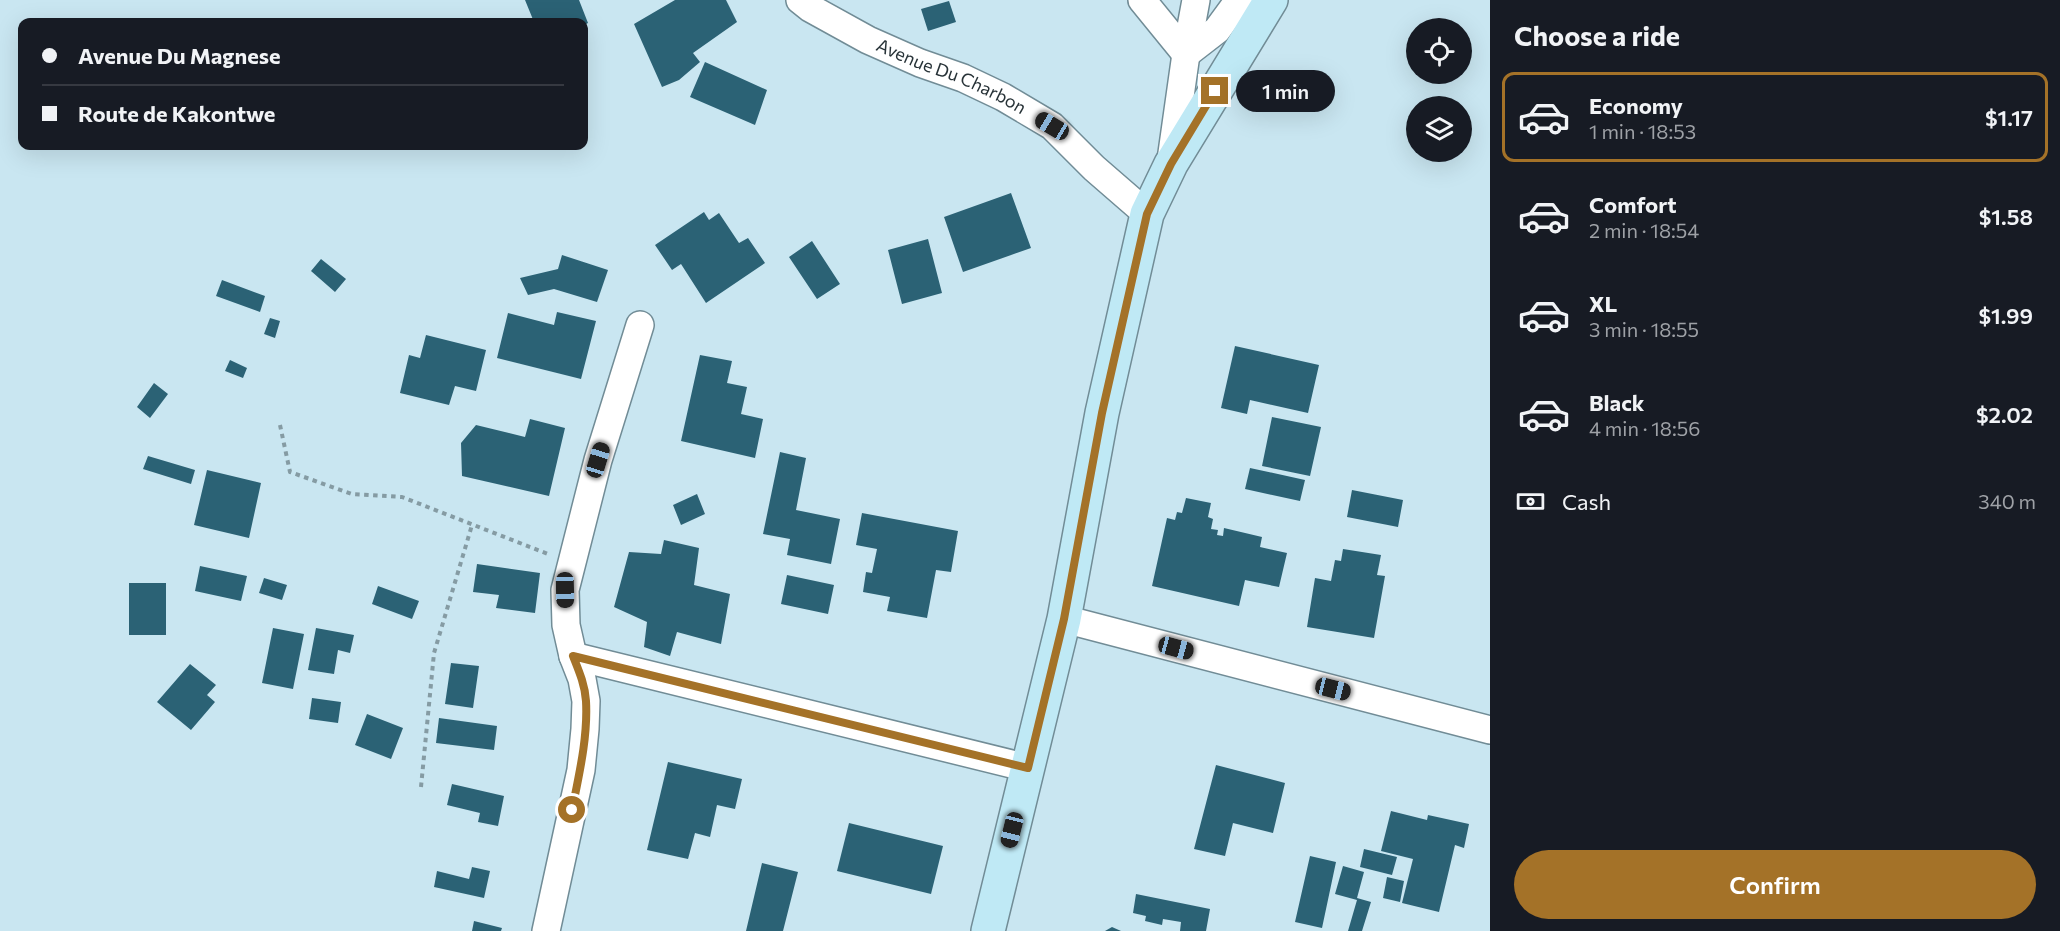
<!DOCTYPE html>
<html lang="en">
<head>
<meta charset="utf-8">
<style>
  body { margin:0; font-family:Commissioner,sans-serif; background:#242831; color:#f1f3f6; height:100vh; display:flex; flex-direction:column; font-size:22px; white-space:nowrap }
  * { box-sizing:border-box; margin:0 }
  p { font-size:20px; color:#9ea1a6 }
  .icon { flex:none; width:33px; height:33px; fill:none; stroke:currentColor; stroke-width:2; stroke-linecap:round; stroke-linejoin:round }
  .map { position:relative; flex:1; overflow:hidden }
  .drawer { display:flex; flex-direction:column; background:#171b24; width:570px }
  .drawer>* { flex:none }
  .top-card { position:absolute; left:18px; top:18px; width:570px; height:132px; border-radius:12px; box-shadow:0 6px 24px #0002; display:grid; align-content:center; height:132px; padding:0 24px; background:#171b24 }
  .tools { position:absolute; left:1406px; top:18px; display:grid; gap:12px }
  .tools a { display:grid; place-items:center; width:66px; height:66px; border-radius:50%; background:#171b24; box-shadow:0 6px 24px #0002; font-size:30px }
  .end { position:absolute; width:27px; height:27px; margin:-14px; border:8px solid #a47228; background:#fff; box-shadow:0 0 0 3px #fff }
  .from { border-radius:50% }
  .bubble { position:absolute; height:42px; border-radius:21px; background:#171b24; box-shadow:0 6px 24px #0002; font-size:20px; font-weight:600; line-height:42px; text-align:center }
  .car { position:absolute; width:18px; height:36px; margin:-18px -9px; border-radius:8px; box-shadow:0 0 4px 2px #0007; background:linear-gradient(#222 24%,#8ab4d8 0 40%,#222 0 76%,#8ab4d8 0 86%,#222 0) }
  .top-card b { display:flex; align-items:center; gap:21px; height:57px; font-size:22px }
  .top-card b+b { border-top:2px solid #363941 }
  .top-card i { width:15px; height:15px; background:#f1f3f6 }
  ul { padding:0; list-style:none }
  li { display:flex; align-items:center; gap:18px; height:90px; margin:0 12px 9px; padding:0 12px; border:3px solid transparent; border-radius:12px }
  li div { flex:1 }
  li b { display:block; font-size:22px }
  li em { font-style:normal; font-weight:600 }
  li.on { border-color:#a47228 }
  li>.icon { width:54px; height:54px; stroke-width:1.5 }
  h2 { padding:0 24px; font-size:27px; line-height:72px }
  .pay { display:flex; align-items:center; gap:15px; height:66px; padding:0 24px; font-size:22px }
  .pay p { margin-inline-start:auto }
  .primary-button { display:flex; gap:12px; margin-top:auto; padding:12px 24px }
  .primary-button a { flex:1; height:69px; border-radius:36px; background:#a47228; color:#fff; font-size:24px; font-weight:600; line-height:69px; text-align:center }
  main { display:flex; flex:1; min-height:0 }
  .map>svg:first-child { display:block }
</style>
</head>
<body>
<main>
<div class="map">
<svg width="1490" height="931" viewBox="0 0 1490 931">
  <rect width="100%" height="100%" fill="#c9e6f1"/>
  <path fill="#2b6275" d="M525,0h54l9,23 -4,2v-3h-50z
    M675,0h51l11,22 -44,31 7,9 -21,18 -17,7 -28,-63z
    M949,1l7,21 -28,9 -7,-22z
    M705,62l62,28 -12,35 -65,-28z
    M1011,193l20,55 -68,24 -19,-55z
    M704,212l5,8 10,-7 20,30 9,-5 17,25 -59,40 -25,-39 -9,6 -17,-25z
    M928,239l14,54 -40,11 -14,-54z
    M812,241l28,43 -23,15 -28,-42z
    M562,255l46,15 -11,32 -43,-13 -26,6 -8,-17 38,-9z
    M321,259l25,20 -11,13 -24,-21z
    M222,280l43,16 -5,16 -44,-16z
    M557,312l39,9 -15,58 -84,-21 11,-45 46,12z
    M270,318l10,3 -5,17 -11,-4z
    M426,335l60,15 -10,41 -21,-5 -6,19 -49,-12 9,-38 11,3z
    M1235,346l84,19 -11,48 -58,-13 -3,14 -26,-6z
    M700,355l32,6 -5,22 20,4 -6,27 22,5 -8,39 -74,-17z
    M230,360l17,8 -4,10 -18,-7z
    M154,383l14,11 -18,24 -13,-11z
    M1272,417l49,10 -11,49 -48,-10z
    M530,419l35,9 -16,68 -87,-20 -1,-33 15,-18 49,12z
    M780,452l26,6 -10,52 44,9 -9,45 -44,-9 3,-16 -27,-5z
    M148,456l47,14 -4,14 -48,-15z
    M1250,468l55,12 -5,21 -55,-12z
    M207,470l54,13 -12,55 -55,-13z
    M1352,490l51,10 -5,27 -51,-10z
    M697,494l8,20 -24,11 -8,-20z
    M1186,498l25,5 -3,14 5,2 -2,10 7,1 -1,5 6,1 1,-8 38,9 -2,10 27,6 -8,34 -34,-7 -6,26 -87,-20 15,-68 8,2 2,-8 5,1z
    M862,513l96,18 -7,41 -15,-2 -9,48 -40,-7 3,-14 -27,-5 3,-20 6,1 5,-24 -21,-4z
    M664,540l35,8 -5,37 36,9 -9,50 -44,-12 -7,24 -26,-9 3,-25 -33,-15 15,-55 32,2z
    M1343,549l38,6 -4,20 8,1 -11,62 -67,-11 8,-49 16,3 4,-21 6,1z
    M477,564l63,9 -5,40 -39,-5 3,-13 -26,-3z
    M200,566l47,10 -6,25 -46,-10z
    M787,575l47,10 -6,29 -47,-10z
    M264,578l23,7 -5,15 -23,-7z
    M129,583h37v52h-37z
    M378,586l41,15 -7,18 -40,-15z
    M273,628l31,6 -11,55 -31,-6z
    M316,628l38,7 -4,18 -12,-3 -4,24 -26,-4z
    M451,663l28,3 -6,42 -28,-4z
    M190,664l26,21 -9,10 8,7 -24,28 -34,-28z
    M312,698l29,4 -3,21 -29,-4z
    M367,714l36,14 -12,31 -36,-14z
    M439,718l58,8 -3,24 -58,-7z
    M668,762l74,17 -7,30 -18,-4 -7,32 -15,-4 -7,26 -41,-9z
    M1216,765l69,18 -12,50 -40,-10 -8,33 -31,-7z
    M452,784l52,12 -6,30 -20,-4 2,-9 -33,-8z
    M1391,811l36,9 1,-5 41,9 -5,24 -9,-3 -16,67 -37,-9 11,-44 -32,-8z
    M849,823l94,23 -12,48 -94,-23z
    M1364,849l33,8 -5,18 -32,-8z
    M1310,856l26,6 -14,66 -27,-6z
    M762,863l36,9 -15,59h-37z
    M1343,866l21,6 -7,26 14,4 -9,29h-14l9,-31 -22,-6z
    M472,867l18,4 -6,27 -50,-11 3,-16 32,8z
    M1387,877l17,4 -4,21 -17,-4z
    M1136,894l74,15 -4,22h-26l1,-9 -18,-3 -1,6 -17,-4 1,-5 -13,-3z
    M474,921l28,7 -1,3h-29z
    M1112,927l9,4h-16z"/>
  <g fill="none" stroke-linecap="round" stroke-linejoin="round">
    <defs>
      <g id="street">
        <path id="s1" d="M800,0l10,8 58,32 52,23 43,15 40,19 49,29 42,42 53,46"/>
        <path d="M1142,0l44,54 31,-24 22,-30"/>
        <path d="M1171,160l15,-106 10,-54"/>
        <path d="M1064,619l426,111"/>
        <path d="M573,656l455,112"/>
        <path d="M546,931l35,-161 4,-41 1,-28 -4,-22 -9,-23 -7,-31 -1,-35 33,-130 42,-135"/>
      </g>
      <path id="secondary" d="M988,931l76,-312 38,-206 45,-199 24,-50 100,-164"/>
    </defs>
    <use href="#street" stroke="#718c96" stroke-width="30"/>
    <use href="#secondary" stroke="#718c96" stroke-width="36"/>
    <path stroke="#859ba3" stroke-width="4" stroke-dasharray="4.5 4.5" stroke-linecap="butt" d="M280,425l10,47 62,22 50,3 146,57
      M421,787l13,-134 38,-128"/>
    <use href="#street" stroke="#fff" stroke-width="27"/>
    <use href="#secondary" stroke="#bfe9f5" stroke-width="33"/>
  </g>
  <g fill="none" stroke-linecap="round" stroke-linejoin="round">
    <path stroke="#a47228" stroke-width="8" d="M572,810c7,-35 16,-73 14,-109 -1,-16 -7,-30 -13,-45l455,112 36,-149 38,-206 45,-199 24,-50 44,-73"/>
  </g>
  <g text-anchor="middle" stroke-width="6" stroke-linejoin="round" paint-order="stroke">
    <g font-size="18" fill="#283338" stroke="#c9e6f1">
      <text dy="6" stroke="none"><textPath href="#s1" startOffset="170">Avenue Du Charbon</textPath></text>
    </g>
  </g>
</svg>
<div class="tools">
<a><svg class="icon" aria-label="locate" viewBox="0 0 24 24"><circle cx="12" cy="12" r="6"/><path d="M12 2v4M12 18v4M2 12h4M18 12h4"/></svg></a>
<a><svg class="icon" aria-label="layers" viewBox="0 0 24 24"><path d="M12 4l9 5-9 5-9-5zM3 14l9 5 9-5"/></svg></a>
</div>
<i class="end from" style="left:572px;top:810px"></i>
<i class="end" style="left:1215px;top:91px"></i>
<div class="bubble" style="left:1236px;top:70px;width:99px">1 min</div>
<i class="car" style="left:1052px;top:126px;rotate:301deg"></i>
<i class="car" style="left:598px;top:460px;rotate:17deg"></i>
<i class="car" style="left:565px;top:590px;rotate:179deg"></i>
<i class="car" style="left:1176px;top:648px;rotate:105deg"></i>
<i class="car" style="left:1333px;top:689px;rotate:104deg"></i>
<i class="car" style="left:1012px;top:830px;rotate:194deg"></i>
<div class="top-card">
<b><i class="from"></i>Avenue Du Magnese</b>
<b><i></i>Route de Kakontwe</b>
</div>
</div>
<section class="drawer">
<h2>Choose a ride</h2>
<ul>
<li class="on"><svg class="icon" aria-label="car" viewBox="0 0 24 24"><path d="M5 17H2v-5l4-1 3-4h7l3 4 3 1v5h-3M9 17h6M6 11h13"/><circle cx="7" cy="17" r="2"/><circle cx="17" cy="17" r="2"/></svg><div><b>Economy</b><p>1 min · 18:53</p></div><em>$1.17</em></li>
<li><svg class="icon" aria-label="car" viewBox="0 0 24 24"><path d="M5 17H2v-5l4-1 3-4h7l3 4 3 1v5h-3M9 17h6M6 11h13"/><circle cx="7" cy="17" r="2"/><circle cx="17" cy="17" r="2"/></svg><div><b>Comfort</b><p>2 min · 18:54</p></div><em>$1.58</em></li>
<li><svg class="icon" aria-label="car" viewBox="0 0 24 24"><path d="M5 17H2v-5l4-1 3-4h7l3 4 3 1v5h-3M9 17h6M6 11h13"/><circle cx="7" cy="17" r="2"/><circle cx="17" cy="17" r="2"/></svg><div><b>XL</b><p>3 min · 18:55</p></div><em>$1.99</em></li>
<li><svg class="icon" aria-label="car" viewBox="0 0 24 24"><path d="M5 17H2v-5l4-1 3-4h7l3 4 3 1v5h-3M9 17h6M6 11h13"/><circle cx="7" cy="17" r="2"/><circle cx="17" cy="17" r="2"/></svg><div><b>Black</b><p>4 min · 18:56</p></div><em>$2.02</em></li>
</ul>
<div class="pay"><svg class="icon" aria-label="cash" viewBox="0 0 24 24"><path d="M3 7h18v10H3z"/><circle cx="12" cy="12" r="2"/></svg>Cash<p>340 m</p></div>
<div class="primary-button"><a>Confirm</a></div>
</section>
</main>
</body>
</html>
